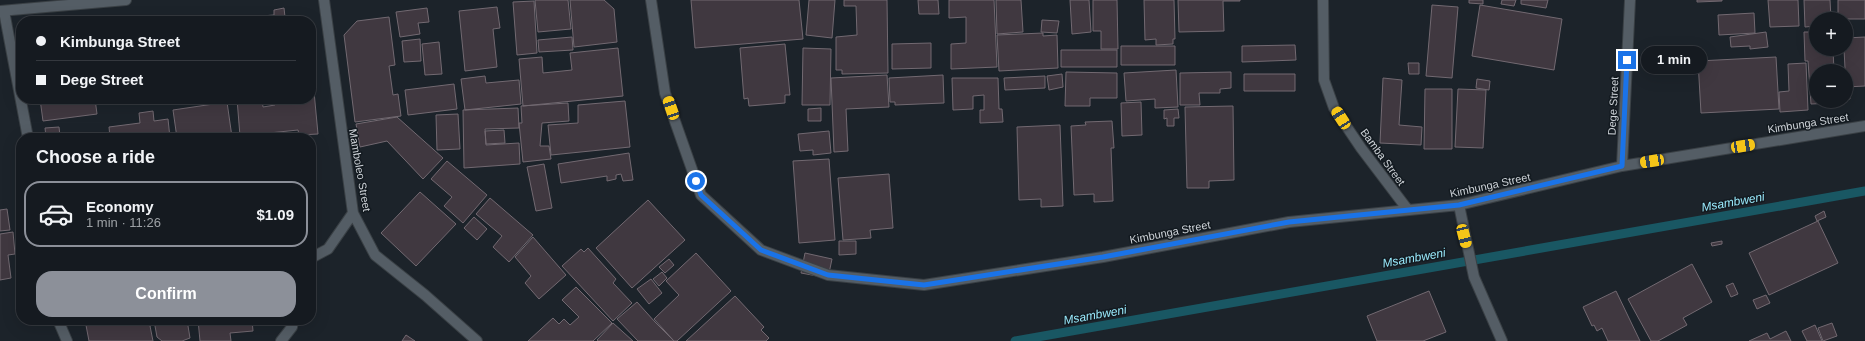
<!DOCTYPE html>
<html lang="en">
<head>
<meta charset="utf-8">
<style>
  body { margin:0; font-family:Arial,sans-serif; background:#1e2329; color:#f1f3f6; height:100vh; display:flex; flex-direction:column; font-size:15px; white-space:nowrap }
  * { box-sizing:border-box; margin:0 }
  p { font-size:13px; color:#9da1a5 }
  .icon { flex:none; width:22px; height:22px; fill:none; stroke:currentColor; stroke-width:2; stroke-linecap:round; stroke-linejoin:round }
  .map { position:relative; flex:1; overflow:hidden }
  .details { position:absolute; left:16px; top:133px; width:300px; height:192px; display:flex; flex-direction:column; background:#151a20; border-radius:16px; box-shadow:0 4px 16px #0002,0 0 0 1px #34383e }
  .details>* { flex:none }
  .banner { position:absolute; left:16px; top:16px; width:300px; height:88px; border-radius:16px; box-shadow:0 4px 16px #0002,0 0 0 1px #34383e; display:grid; align-content:center; height:88px; padding:0 20px; background:#151a20 }
  .buttons { position:absolute; left:1809px; top:12px; display:grid; gap:8px }
  .buttons a { display:grid; place-items:center; width:44px; height:44px; border-radius:50%; background:#151a20; box-shadow:0 4px 16px #0002,0 0 0 1px #34383e; font-size:20px }
  .end { position:absolute; width:18px; height:18px; margin:-9px; border:5px solid #1a73e8; background:#fff; box-shadow:0 0 0 2px #fff }
  .from { border-radius:50% }
  .bubble { position:absolute; height:28px; border-radius:14px; background:#151a20; box-shadow:0 4px 16px #0002,0 0 0 1px #34383e; font-size:13px; font-weight:700; line-height:28px; text-align:center }
  .car { position:absolute; width:12px; height:24px; margin:-12px -6px; border-radius:5px; box-shadow:0 0 3px 1px #0007; background:linear-gradient(#f5c518 24%,#345 0 40%,#f5c518 0 76%,#345 0 86%,#f5c518 0) }
  .banner b { display:flex; align-items:center; gap:14px; height:38px; font-size:15px }
  .banner b+b { border-top:1px solid #34383e }
  .banner i { width:10px; height:10px; background:#f1f3f6 }
  ul { padding:0; list-style:none }
  li { display:flex; align-items:center; gap:12px; height:66px; margin:0 8px 6px; padding:0 12px; border:2px solid transparent; border-radius:16px }
  li div { flex:1 }
  li b { display:block; font-size:15px }
  li em { font-style:normal; font-weight:700 }
  li.active { border-color:#8c9099 }
  li>.icon { width:36px; height:36px; stroke-width:1.5 }
  h2 { padding:0 20px; font-size:18px; line-height:48px }
  .action { display:flex; gap:8px; margin-top:auto; padding:8px 20px }
  .action a { flex:1; height:46px; border-radius:16px; background:#8c9099; color:#fff; font-size:16px; font-weight:700; line-height:46px; text-align:center }
  .map>svg:first-child { display:block }
</style>
</head>
<body>
<div class="map">
<svg width="1865" height="341" viewBox="0 0 1865 341">
  <rect width="100%" height="100%" fill="#1c232a"/>
  <g fill="none" stroke-linecap="round" stroke-linejoin="round">
    <path stroke="#195763" stroke-width="9" d="M1015,341l850,-150"/>
  </g>
  <path fill="#403840" stroke="#726971" d="M535,0h33l3,29 -33,3z
    M570,0h34l10,9 3,33 -43,5z
    M691,0h108l4,39 -108,9z
    M809,0h26l-3,38 -26,-3z
    M844,0h43l1,73 -46,1v-4h-6v-33l21,-2 -1,-29h-12z
    M918,0h20l1,14h-20z
    M949,0h45l3,67 -46,2v-25l15,-1v-26l-17,1z
    M996,0h25l2,32 -26,2z
    M1070,0h19l2,32 -19,2z
    M1093,0h24l1,49h-17v-18h-8z
    M1144,0h30l1,39h-2v5l-17,1v-6l-11,1z
    M1178,0h62v1h-17l1,30 -45,1z
    M1469,0h14v4l-14,-1z
    M1502,0h14l-2,6 -13,-2z
    M1521,0h27l-2,8 -25,-4z
    M1697,0h25v1l-25,1z
    M1768,0h30l1,26 -29,1z
    M1804,0h26l1,19h-15v7l-11,1z
    M1838,0h27v19h-27z
    M534,1l3,52 -20,2 -4,-53z
    M1432,5l26,2 -6,71 -26,-2z
    M1480,5l82,14 -8,51 -82,-14z
    M497,7l3,21 -7,1 4,38 -32,4 -6,-60z
    M284,8l1,9 6,-1 4,5h-71v-2l50,-4v-5z
    M427,8l2,14 -11,1 2,11 -20,3 -4,-25z
    M1754,13l1,20 -36,2 -1,-20z
    M389,17l6,48 -6,1 4,29 5,-1 3,22 -46,6 -11,-87 13,-14z
    M1042,20l17,1 -2,12 -16,-1z
    M1766,32l2,15 -18,2v-3l-19,1 -1,-10z
    M1804,32h12v17h17l1,22h-18v30h20l-1,2 -24,1 -3,-43h-3z
    M1043,33v3l14,-1 1,33 -59,3 -2,-36z
    M572,37l1,13 -34,2 -1,-12z
    M1865,37v49l-19,1 -2,-38h2v-11z
    M420,39l1,22 -17,1 -2,-21z
    M439,42l3,32 -17,1 -3,-31z
    M931,43v25l-39,1v-25z
    M785,44l5,51h-5v8l-36,3 -1,-8 -4,1 -4,-51z
    M1295,45l1,15 -54,2v-16z
    M1121,46h54v19h-54z
    M618,48l5,48 -100,10 -4,-47 23,-2 1,16 29,-3 -2,-17z
    M803,48l28,1 -1,56h-28z
    M1061,50h56v17h-56z
    M1776,57l3,52 -78,4 -3,-52z
    M1408,63h11v11h-10z
    M1806,63l2,47 -28,2 -1,-20 10,-1 -1,-27z
    M1176,70l2,37 -23,1v-9l-29,2 -2,-28z
    M1066,72l51,1v25h-27v8h-25z
    M1231,72v16l-11,1v4h-21l1,12h-20v-32z
    M1062,74l1,13 -14,3 -2,-14z
    M1244,74h51v17h-51z
    M887,75l2,32 -43,2 2,42 -14,1 -3,-74z
    M943,75l1,28 -49,2v-3h-5l-1,-24z
    M485,76l1,7 33,-3 2,24 -56,6 -4,-31z
    M1045,76v12l-40,2 -1,-12z
    M952,78h46l1,31h3l1,13 -23,1v-13h4v-15l-11,1v13l-20,1z
    M1383,78l19,2 -3,45 23,2 -1,18 -41,-2z
    M1477,79l13,2 -1,9 -13,-2z
    M311,81h2l5,53 -19,1 -1,-5 -58,6 -3,-37h25l1,8 12,-2 -1,-6h37z
    M454,84l3,25 -49,6 -3,-25z
    M1849,87l1,12h-4v-11z
    M1425,89h27v60h-28z
    M1458,89l28,1 -3,58 -28,-1z
    M40,99h55l2,15 -54,7z
    M111,99h11l-1,4h-10z
    M625,101l5,46 -79,8 -3,-30 30,-2v-18z
    M227,102l5,35 -55,1 -4,-28z
    M1141,102l1,33 -20,1 -1,-33z
    M568,103l1,18 -27,2 -2,23h9l2,13 -28,3 -4,-39h3l-1,-17z
    M1233,106l1,74 -25,1v7h-22l-2,-81z
    M518,108l1,20 -34,1 1,16 33,-2 1,21 -56,4 -1,-58z
    M821,108v13h-13v-12z
    M1178,109l1,9h-5v8h-7v-8l-3,1v-9z
    M153,111l1,10 14,-2 2,19h-60l-1,-11 31,-4 -1,-10z
    M458,114l2,35 -23,1 -1,-35z
    M397,117l46,41 -20,21 -36,-38 -27,6 -4,-23z
    M1112,121l2,27h-3l2,53 -19,1v-8l-20,1 -3,-69 15,-1 -1,-3z
    M1060,125l3,81 -22,1v-8l-22,1 -2,-73z
    M59,127l1,9 -14,1 -1,-9z
    M504,130l1,13 -19,1 -1,-13z
    M829,131l2,22 -18,2v-5l-13,1 -2,-17z
    M629,153l4,27 -10,1 -2,-7 -5,1v4l-9,2v-5l-46,7 -3,-19z
    M829,159l6,81 -36,3 -6,-82z
    M447,161l40,34 -24,28 -19,-17 8,-9 -21,-18z
    M544,164l8,44 -16,3 -9,-44z
    M889,174l4,54 -23,2 1,8 -28,2 -5,-62z
    M420,192l36,32 -40,42 -35,-33z
    M490,198l43,37 -24,27 -16,-15 9,-11 -26,-22z
    M648,200l37,40 -53,48 -36,-40z
    M7,209l3,21 -10,1v-21z
    M1824,211l2,6 -9,4 -2,-5z
    M474,217l13,12 -10,11 -13,-12z
    M1818,221l20,42 -69,32 -20,-42z
    M13,232l2,22 -7,1 3,23 -11,2v-46z
    M533,237l33,38 -27,24 -14,-16 6,-7 -16,-19z
    M839,241h17v13l-17,1z
    M1722,241v3l-10,2 -1,-3z
    M588,248l28,31 -3,4 19,20 -19,18 -51,-55 19,-17 3,3z
    M696,253l35,38 -54,50h-3l-20,-22 25,-24 -13,-14z
    M805,253l27,6 -4,19 -27,-5z
    M669,259l5,6 -9,8 -6,-6z
    M1692,264l20,38 -29,16 4,7 -29,16h-7l-23,-42z
    M662,272l5,6 -8,8 -6,-7z
    M651,279l11,14 -13,11 -12,-15z
    M1733,283l5,11 -7,3 -5,-11z
    M576,287l36,36 -19,18h-65l25,-23 6,6 5,-5 6,6 9,-8 -17,-17z
    M1429,291l17,41 -23,9h-46l-10,-25z
    M1616,291l24,50h-32l-6,-13 -5,3 -3,-6 -2,1 -9,-19z
    M1766,295l4,8 -13,6 -4,-9z
    M735,296l29,31 -3,3 8,8 -3,3h-80z
    M637,302l18,20 19,19h-36l-21,-22z
    M85,320h71v4l-6,2 3,15h-64z
    M166,320h21l3,18 -8,3h-20l-5,-4 -2,-11 3,-4z
    M198,320h54l1,11 -23,2 1,8h-31z
    M258,320h16l-16,2z
    M613,323l20,18h-35l-1,-1z
    M1832,323l5,13 -14,5 -5,-13z
    M1815,325l7,16h-15l-5,-10z
    M1786,331l5,10h-42l18,-8 3,6z
    M406,335l9,6h-13z"/>
  <g fill="none" stroke-linecap="round" stroke-linejoin="round">
    <defs>
      <path id="minor" d="M324,0l29,213 22,42 50,40 52,46
        M651,0l14,93 36,102 60,55 67,25 96,10 179,-28 186,-35 170,-17 163,-39 243,-40
        M1323,0l1,80 10,28 27,40 47,62
        M0,11l126,-11
        M4,11l24,127
        M1622,166l8,-166
        M1459,205l15,72 28,64
        M311,258l17,-9 25,-36
        M58,320l9,21
        M281,341l11,-14 1,-7"/>
    </defs>
    <use href="#minor" stroke="#3a4045" stroke-width="12"/>
    <use href="#minor" stroke="#545d65" stroke-width="10"/>
  </g>
  <g fill="none" stroke-linecap="round" stroke-linejoin="round">
    <path stroke="#1a73e8" stroke-width="5" d="M696,181l5,14 60,55 67,25 96,10 179,-28 186,-35 170,-17 163,-39 5,-106"/>
  </g>
  <g text-anchor="middle" stroke-width="3" stroke-linejoin="round" paint-order="stroke">
    <g font-size="11" fill="#ced3d8" stroke="#131a20">
      <text transform="translate(1613 106) rotate(-87)" y="4">Dege Street</text>
      <text transform="translate(1808 123) rotate(-9)" y="4">Kimbunga Street</text>
      <text transform="translate(1383 157) rotate(54)" y="4">Bamba Street</text>
      <text transform="translate(360 170) rotate(80)" y="4">Mamboleo Street</text>
      <text transform="translate(1490 185) rotate(-12)" y="4">Kimbunga Street</text>
      <text transform="translate(1170 232) rotate(-11)" y="4">Kimbunga Street</text>
    </g>
    <g font-size="12" font-style="italic" fill="#98e8fa" stroke="#131a20">
      <text transform="translate(1733 202) rotate(-10)" y="4">Msambweni</text>
      <text transform="translate(1414 258) rotate(-10)" y="4">Msambweni</text>
      <text transform="translate(1095 315) rotate(-10)" y="4">Msambweni</text>
    </g>
  </g>
</svg>
<div class="buttons">
<a>+</a>
<a>−</a>
</div>
<i class="end from" style="left:696px;top:181px"></i>
<i class="end" style="left:1627px;top:60px"></i>
<div class="bubble" style="left:1641px;top:46px;width:66px">1 min</div>
<i class="car" style="left:671px;top:108px;rotate:341deg"></i>
<i class="car" style="left:1341px;top:118px;rotate:327deg"></i>
<i class="car" style="left:1743px;top:146px;rotate:81deg"></i>
<i class="car" style="left:1652px;top:161px;rotate:261deg"></i>
<i class="car" style="left:1464px;top:236px;rotate:166deg"></i>
<div class="banner">
<b><i class="from"></i>Kimbunga Street</b>
<b><i></i>Dege Street</b>
</div>
<section class="details">
<h2>Choose a ride</h2>
<ul>
<li class="active"><svg class="icon" aria-label="car" viewBox="0 0 24 24"><path d="M5 17H2v-5l4-1 3-4h7l3 4 3 1v5h-3M9 17h6M6 11h13"/><circle cx="7" cy="17" r="2"/><circle cx="17" cy="17" r="2"/></svg><div><b>Economy</b><p>1 min · 11:26</p></div><em>$1.09</em></li>
</ul>
<div class="action"><a>Confirm</a></div>
</section>
</div>
</body>
</html>
